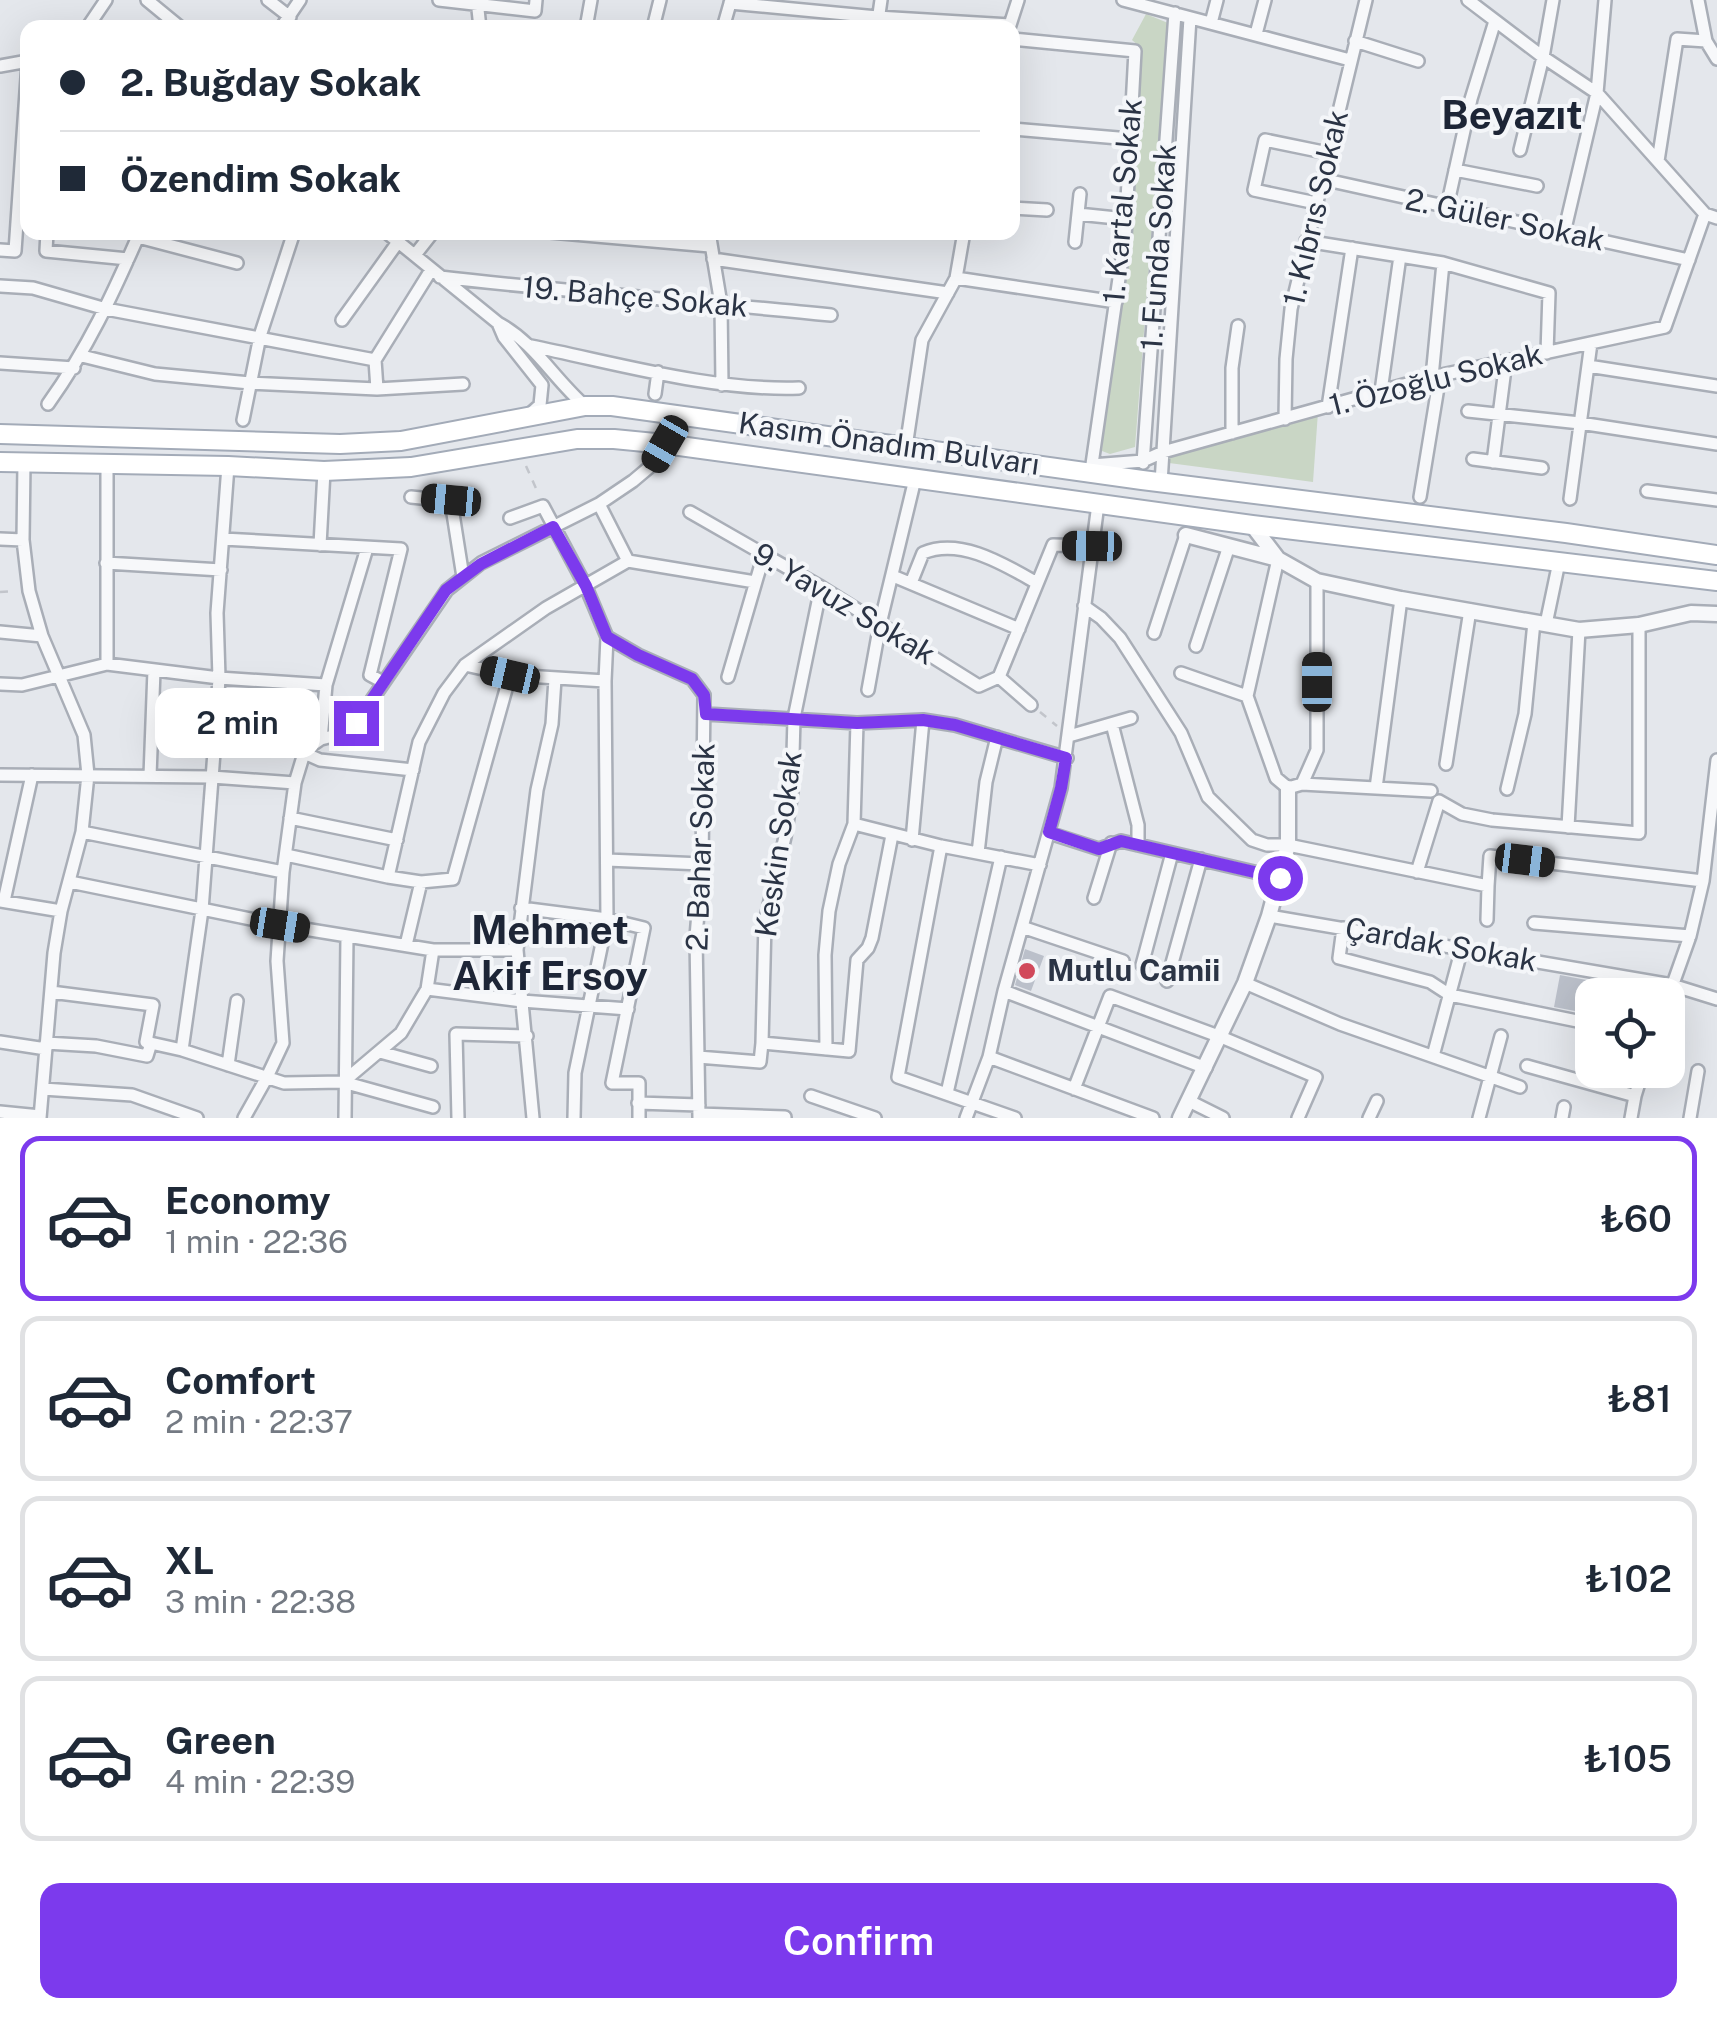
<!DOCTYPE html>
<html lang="en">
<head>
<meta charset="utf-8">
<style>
  body { margin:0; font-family:"Public Sans",sans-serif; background:#f2f2f3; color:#1f2937; height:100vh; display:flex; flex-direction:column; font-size:38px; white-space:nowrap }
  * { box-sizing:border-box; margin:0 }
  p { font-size:32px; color:#747a83 }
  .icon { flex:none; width:55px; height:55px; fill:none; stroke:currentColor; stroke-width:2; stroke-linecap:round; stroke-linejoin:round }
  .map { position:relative; height:1118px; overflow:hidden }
  .details { display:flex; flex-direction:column; background:#fff; flex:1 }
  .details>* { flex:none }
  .guide { position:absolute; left:20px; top:20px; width:1000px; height:220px; border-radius:20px; box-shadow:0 10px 40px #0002; display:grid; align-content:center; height:220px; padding:0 40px; background:#fff }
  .fabs { position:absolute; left:1575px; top:978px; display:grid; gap:20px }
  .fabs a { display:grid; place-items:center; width:110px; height:110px; border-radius:20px; background:#fff; box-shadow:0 10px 40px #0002; font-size:50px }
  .end { position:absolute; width:45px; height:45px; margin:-22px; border:12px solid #7c3aed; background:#fff; box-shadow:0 0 0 5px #fff }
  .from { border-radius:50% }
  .bubble { position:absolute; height:70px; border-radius:20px; background:#fff; box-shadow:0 10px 40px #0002; font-size:32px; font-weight:600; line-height:70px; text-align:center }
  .car { position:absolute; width:30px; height:60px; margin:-30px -15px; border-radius:12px; box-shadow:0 0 8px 2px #0007; background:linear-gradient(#222 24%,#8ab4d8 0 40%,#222 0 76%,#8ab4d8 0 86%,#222 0) }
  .guide b { display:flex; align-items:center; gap:35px; height:95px; font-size:38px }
  .guide b+b { border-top:2px solid #e0e1e3 }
  .guide i { width:25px; height:25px; background:#1f2937 }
  ul { padding:18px 0 0; list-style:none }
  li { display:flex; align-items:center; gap:30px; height:165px; margin:0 20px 15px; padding:0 20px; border:5px solid #e0e1e3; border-radius:20px }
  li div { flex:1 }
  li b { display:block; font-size:38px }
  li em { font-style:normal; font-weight:600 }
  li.current { border-color:#7c3aed }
  li>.icon { width:90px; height:90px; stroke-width:1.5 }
  .cta { display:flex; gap:20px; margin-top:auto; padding:20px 40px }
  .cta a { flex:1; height:115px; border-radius:20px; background:#7c3aed; color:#fff; font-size:40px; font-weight:600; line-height:115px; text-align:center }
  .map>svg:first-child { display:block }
</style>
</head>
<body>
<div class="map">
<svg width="1717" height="1118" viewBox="0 0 1717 1118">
  <rect width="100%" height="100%" fill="#e4e7ec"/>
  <path fill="#c9d6c5" d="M1146,14l22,9 -33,424 -25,7 -8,-3 1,-19 29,-218 2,-78 7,-88 -9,-8z
    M1318,412l-5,70 -144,-19 -7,-8z"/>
  <path fill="#bbc0ca" d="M1025,949l19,7 -13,35 -16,-6z
    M1560,975l37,7 -3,13h-2l-1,19 -37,-7z"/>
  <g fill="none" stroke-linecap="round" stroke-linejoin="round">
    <defs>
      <path id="minor" d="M147,0l34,28
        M268,0l22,17
        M439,0l96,11 1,-11
        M477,0l3,28
        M1123,0l227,60
        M1468,0l75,57 54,36 108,121 12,4
        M1698,0l8,41 11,18
        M730,3l147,14 133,8
        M1211,23l6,-23
        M87,28l19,-28
        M281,28l19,-28
        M586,28l5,-28
        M653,28l7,-28
        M723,28l8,-28
        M877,28l4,-28
        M1009,28l9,-28
        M1256,34l9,-34
        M1012,39l123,12 -10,186 -34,234
        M1355,41l63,20
        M0,66l28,-5
        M1012,129l118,10
        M1520,150l23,-93 10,-57
        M1658,161l19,-122 29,2
        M1455,170l82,16
        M1322,179l367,81
        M1316,203l-62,-13 11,-50 63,13
        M1447,207l24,-108 24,-78
        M1012,208l35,2
        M1078,214l48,5
        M47,232l-1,19 82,8
        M386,232l112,91c37,20 56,56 87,83
        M550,232l160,14
        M709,232l12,72 1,81
        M1564,233l33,-140 8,-93
        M138,237l99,26
        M1306,241l137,22 106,30 -2,60
        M1075,242l5,-48
        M0,250l15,1 13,-188
        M415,255l18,-23
        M713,259l235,34
        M440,277c130,15 261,25 391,38
        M956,278l160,24
        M0,286l33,2 73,21 269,51 2,29
        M342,320l56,-78
        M498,323l6,14 38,48 -2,20 -10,9
        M531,346c85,17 181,45 268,42
        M82,356l73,18 95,9 127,6 86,-5
        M375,360l56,-90
        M0,363l74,5
        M1588,366l129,20
        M1432,377l11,-114
        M1381,391l19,-135
        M655,394l3,-22
        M48,404c40,-56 64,-108 92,-172
        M1328,407l24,-159
        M1468,411l112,12 137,21
        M1285,419l1,-60 5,-50 75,-309
        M243,420l17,-84 34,-104
        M1232,433v-65l6,-42
        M906,447l16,-107 34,-62 8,-46
        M1473,459l69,9
        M24,462l-1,78 6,51 13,45 42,99 4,40 -6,57 -21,79 -7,42 -14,165
        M1493,462l13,-101
        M1143,463l32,-450
        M107,464v200
        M1092,465l51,-4 20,-9 269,-75 233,-50 40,-113
        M1161,483l29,-465
        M1647,491l70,9
        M411,497l40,4 12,76
        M1420,497l20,-122
        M1570,499l21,-156
        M599,504l29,57
        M690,512l131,75 158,99 20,-9
        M510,518l33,-12 43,81 21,50 31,18 54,24 12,16 -2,169 -6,73 3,181
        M0,539l23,1
        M223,539l178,10 -31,126 13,7
        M320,545l4,-74
        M1278,559l-31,137 29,82 12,10 14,-4 15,-34v-169
        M106,563l115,7
        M893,576l126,53
        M911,583l12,-30c38,-16 82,12 114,30
        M1084,606l17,12 19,20 61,95 27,64 44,43 15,5h21l200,41 2,-30 213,25
        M1546,624l13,-62
        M0,632l42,4
        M1154,633l32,-98
        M1196,646l33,-100
        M465,665l45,10 95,6
        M1181,673l66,23
        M728,677l36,-123
        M999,677l54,-132 39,1
        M999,677l32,28
        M0,684l22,1 85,-21 112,14 107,7
        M868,690l12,-66 35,-145
        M706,714l151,9 66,-3 32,5 112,33
        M1112,724l26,101v20
        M216,726l105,13 16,-4 19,-12 91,-133 34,-27 118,-59 34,-23 19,-16 13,-21
        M1069,736l62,-18
        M305,750l6,6 9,4 93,10
        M1446,764l24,-154
        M0,775l212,2 83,6
        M150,776l4,-106
        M1302,784l129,7
        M1376,788l25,-189
        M1507,789l18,-75 9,-92
        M290,818l107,22
        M854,824l87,22 99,19
        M1568,827l11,-197
        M82,832l201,40
        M1049,833l50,16 22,-8 159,37
        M912,840l11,-120
        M941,846l-43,231 117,41
        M978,853l8,-71 11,-45
        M286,855l102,22 33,5 32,-3 57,-204
        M607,860l95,4
        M1417,872l22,-71 23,13 30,6 147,13v-208
        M388,877l31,-135 25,-49 21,-28 81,-57 82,-47 127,21
        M70,882l210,43 153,25h84
        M1094,898l17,-55
        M0,901l61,10
        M4,901l28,-126
        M521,908l86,11 37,9 -32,155h27v35
        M1269,916l403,69 45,14
        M1487,920l1,-34
        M1534,923l156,13
        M1022,927l101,34
        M1343,928l-4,30 91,24 20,13 142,29
        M406,945l15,-63
        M1142,965l30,-112
        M1167,981l34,-122
        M1245,983l95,41 180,63
        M427,989l95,12 106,8
        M1004,991l202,77
        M51,992l102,13 -7,37 36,8 102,33 59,-1 90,25
        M1668,998l22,-62 13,-55 14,-121
        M0,1042l46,7
        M46,1043l50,3 51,10 4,-13
        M762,1043l3,-121 20,-85 7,-45 2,-74 27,-131
        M826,1049l-1,-94 4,-44 10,-47 15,-40 3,-101
        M182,1050l20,-140 14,-184 3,-48 -2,-65 11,-147
        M380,1052l51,14
        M1433,1056l29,-108
        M698,1057l62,5 2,-19 87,8 8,-91 11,-12 4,-10 20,-103
        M989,1057l164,61
        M228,1065l9,-64
        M1527,1066l108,30
        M343,1082l58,-49 26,-44 6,-39
        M43,1089l89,6 65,23
        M1074,1089l36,-93 111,41 95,40 -18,41
        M947,1093l54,-236
        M811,1096l64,22
        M1189,1101l34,17
        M638,1103l61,2
        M0,1112l40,4
        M699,1114l86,3
        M244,1118l23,-41 16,-34 -6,-82 6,-89 12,-89 10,-33 16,-11 5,-54 41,-137
        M345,1118l2,-182
        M458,1118l-2,-84 71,2
        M533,1118l-16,-168 20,-160 15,-66 3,-45
        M574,1118l1,-45 32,-154 -2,-238 2,-44
        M966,1118l23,-61 15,-66 57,-203 37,-284
        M1369,1118l8,-17
        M1479,1118l22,-82
        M1562,1118l2,-11
        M1631,1118l4,-22 8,-26
        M1690,1118l8,-47"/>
      <path id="tertiary" d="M1252,525l26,34 39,22 84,18 178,31 60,-5 52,-12 26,1
        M1186,535l92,24
        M1180,1118l65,-135 24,-67 19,-71v-57"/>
      <path id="primary" d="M0,434l340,10 61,-3 184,-35h27l530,74 424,53 151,22
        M0,462l228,4 96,5 87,-4 166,-28h37l51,5 587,81 465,56"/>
    </defs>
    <use href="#minor" stroke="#a9aeb7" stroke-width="16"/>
    <use href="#tertiary" stroke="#a9aeb7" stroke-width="19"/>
    <use href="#primary" stroke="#a3abb8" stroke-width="22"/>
    <path stroke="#c2c5cb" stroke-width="2.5" stroke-dasharray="8 8" stroke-linecap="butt" d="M526,466l13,29
      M0,592l13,-1
      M1040,712l17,14"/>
    <use href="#minor" stroke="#f7f8fa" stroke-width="11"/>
    <use href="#tertiary" stroke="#f7f8fa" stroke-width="14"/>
    <use href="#primary" stroke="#fff" stroke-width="18"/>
  </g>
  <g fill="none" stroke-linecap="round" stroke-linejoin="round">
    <path stroke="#7c3aed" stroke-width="12" d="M356,723l90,-133 35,-26 72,-37 33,59 21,51 31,18 54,24 12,16 2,19 151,9 66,-3 32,5 111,33 -5,30 -12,44 50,17 22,-8 159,37"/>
  </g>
  <circle fill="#d1495b" stroke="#f4f6f9" stroke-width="4" cx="1027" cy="971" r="10"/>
  <g text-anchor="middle" stroke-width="8" stroke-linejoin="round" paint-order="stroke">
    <g font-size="30" fill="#2b3445" stroke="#f4f6f9">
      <text transform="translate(1123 201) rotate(-85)" y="10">1. Kartal Sokak</text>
      <text transform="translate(1316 208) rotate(-77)" y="10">1. Kıbrıs Sokak</text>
      <text transform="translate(1505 220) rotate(12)" y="10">2. Güler Sokak</text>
      <text transform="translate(1159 247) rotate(-86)" y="10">1. Funda Sokak</text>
      <text transform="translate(635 297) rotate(5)" y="10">19. Bahçe Sokak</text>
      <text transform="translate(1436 380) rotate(-14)" y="10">1. Özoğlu Sokak</text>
      <text transform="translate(889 444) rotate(8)" y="10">Kasım Önadım Bulvarı</text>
      <text transform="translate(844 604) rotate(31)" y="10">9. Yavuz Sokak</text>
      <text transform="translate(779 844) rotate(-82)" y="10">Keskin Sokak</text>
      <text transform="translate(701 847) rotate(-88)" y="10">2. Bahar Sokak</text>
      <text transform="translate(1441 945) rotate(10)" y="10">Çardak Sokak</text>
    </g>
    <g font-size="30" font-weight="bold" fill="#2b3445" stroke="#f4f6f9" text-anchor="start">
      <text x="1047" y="981">Mutlu Camii</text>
    </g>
    <g font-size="40" font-weight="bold" fill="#1d2536" stroke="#f4f6f9">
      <text x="1512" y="129">Beyazıt</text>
      <text x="550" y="944">Mehmet<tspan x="550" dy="46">Akif Ersoy</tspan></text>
    </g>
  </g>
</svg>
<div class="fabs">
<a><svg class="icon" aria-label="locate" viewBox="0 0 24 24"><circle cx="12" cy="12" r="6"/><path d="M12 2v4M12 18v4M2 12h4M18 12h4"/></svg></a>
</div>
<i class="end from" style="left:1280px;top:878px"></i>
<i class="end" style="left:356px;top:723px"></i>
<div class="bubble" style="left:155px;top:688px;width:165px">2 min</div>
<i class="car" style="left:665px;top:444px;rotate:210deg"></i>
<i class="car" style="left:451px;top:500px;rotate:275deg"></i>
<i class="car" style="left:1092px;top:546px;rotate:271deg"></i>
<i class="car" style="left:510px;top:675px;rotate:283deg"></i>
<i class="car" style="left:1317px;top:682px;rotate:0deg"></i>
<i class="car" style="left:1525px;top:860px;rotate:97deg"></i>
<i class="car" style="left:280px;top:925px;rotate:99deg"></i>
<div class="guide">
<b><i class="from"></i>2. Buğday Sokak</b>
<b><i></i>Özendim Sokak</b>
</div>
</div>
<section class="details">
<ul>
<li class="current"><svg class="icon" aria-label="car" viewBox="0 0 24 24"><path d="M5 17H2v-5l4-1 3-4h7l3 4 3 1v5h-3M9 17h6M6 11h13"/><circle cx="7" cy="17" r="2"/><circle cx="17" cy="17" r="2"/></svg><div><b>Economy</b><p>1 min · 22:36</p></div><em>₺60</em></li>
<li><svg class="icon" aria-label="car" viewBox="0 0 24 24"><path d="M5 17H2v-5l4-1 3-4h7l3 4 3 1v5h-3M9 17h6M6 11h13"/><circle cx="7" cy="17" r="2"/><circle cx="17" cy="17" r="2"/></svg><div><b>Comfort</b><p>2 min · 22:37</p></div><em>₺81</em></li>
<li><svg class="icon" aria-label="car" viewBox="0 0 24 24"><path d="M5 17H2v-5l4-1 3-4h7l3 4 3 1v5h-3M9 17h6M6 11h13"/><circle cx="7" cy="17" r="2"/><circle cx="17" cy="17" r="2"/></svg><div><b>XL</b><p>3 min · 22:38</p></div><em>₺102</em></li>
<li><svg class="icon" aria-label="car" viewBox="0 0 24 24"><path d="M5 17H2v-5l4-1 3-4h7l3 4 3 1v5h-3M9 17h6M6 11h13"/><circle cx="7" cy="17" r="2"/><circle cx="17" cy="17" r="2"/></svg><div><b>Green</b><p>4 min · 22:39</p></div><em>₺105</em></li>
</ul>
<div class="cta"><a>Confirm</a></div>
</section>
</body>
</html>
